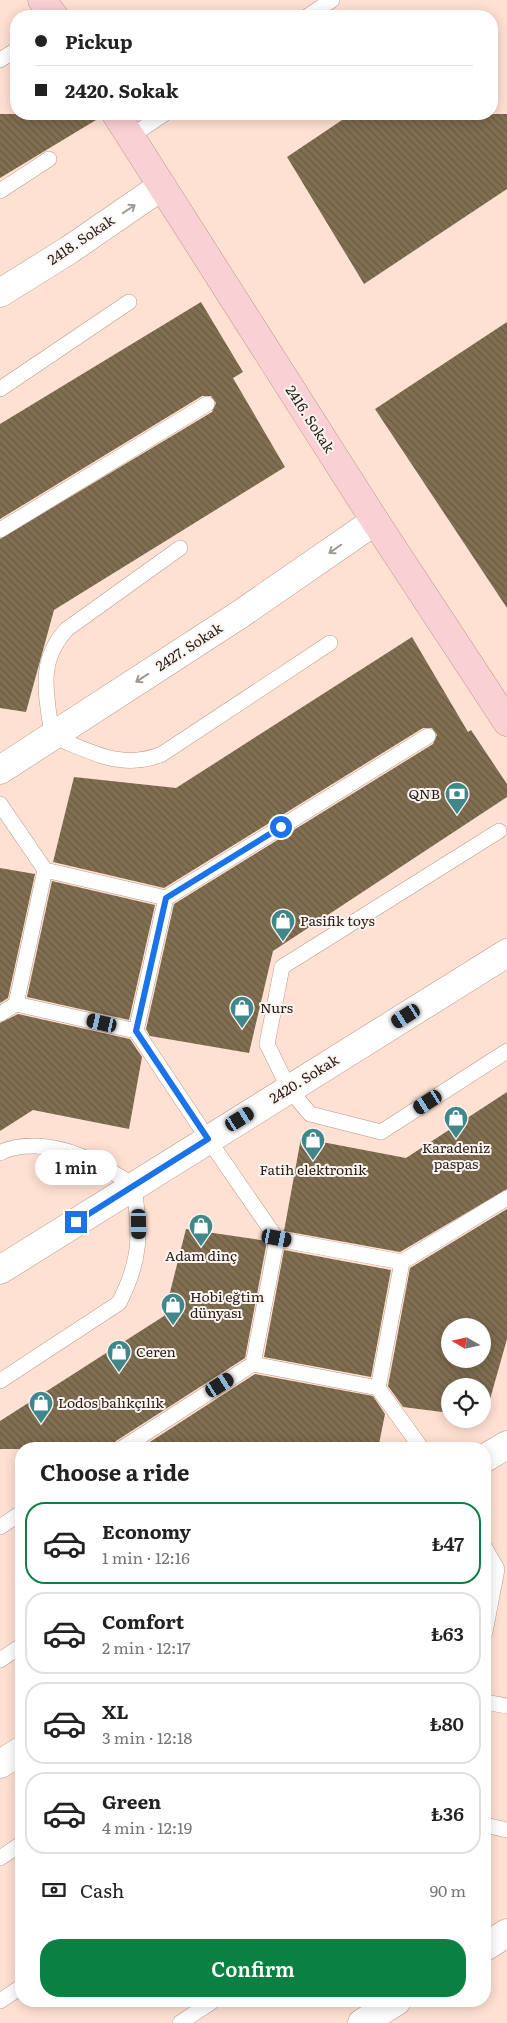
<!DOCTYPE html>
<html lang="en">
<head>
<meta charset="utf-8">
<style>
  body { margin:0; font-family:Literata,serif; background:#f2f2f2; color:#222; height:100vh; display:flex; flex-direction:column; font-size:19px; white-space:nowrap }
  * { box-sizing:border-box; margin:0 }
  p { font-size:16px; color:#767676 }
  .icon { flex:none; width:28px; height:28px; fill:none; stroke:currentColor; stroke-width:2; stroke-linecap:round; stroke-linejoin:round }
  .map { position:relative; flex:1; overflow:hidden }
  .details { position:absolute; left:15px; top:1442px; width:476px; height:565px; display:flex; flex-direction:column; background:#fff; border-radius:20px; box-shadow:0 2px 12px #0003 }
  .details>* { flex:none }
  .banner { position:absolute; left:10px; top:10px; width:488px; height:110px; border-radius:20px; box-shadow:0 2px 12px #0003; display:grid; align-content:center; height:110px; padding:0 25px; background:#fff }
  .needle { width:32px; rotate:279deg }
  .tools { position:absolute; left:441px; top:1318px; display:grid; gap:10px }
  .tools a { display:grid; place-items:center; width:50px; height:50px; border-radius:50%; background:#fff; box-shadow:0 2px 12px #0003; font-size:25px }
  .end { position:absolute; width:22px; height:22px; margin:-11px; border:6px solid #1a73e8; background:#fff; box-shadow:0 0 0 2px #fff }
  .from { border-radius:50% }
  .bubble { position:absolute; height:35px; border-radius:18px; background:#fff; box-shadow:0 2px 12px #0003; font-size:16px; font-weight:600; line-height:35px; text-align:center }
  .car { position:absolute; width:15px; height:30px; margin:-15px -8px; border-radius:6px; box-shadow:0 0 4px 1px #0007; background:linear-gradient(#222 24%,#8ab4d8 0 40%,#222 0 76%,#8ab4d8 0 86%,#222 0) }
  .banner b { display:flex; align-items:center; gap:18px; height:48px; font-size:19px }
  .banner b+b { border-top:1px solid #e0e0e0 }
  .banner i { width:12px; height:12px; background:#222 }
  ul { padding:0; list-style:none }
  li { display:flex; align-items:center; gap:15px; height:82px; margin:0 10px 8px; padding:0 15px; border:2px solid #e0e0e0; border-radius:20px }
  li div { flex:1 }
  li b { display:block; font-size:19px }
  li em { font-style:normal; font-weight:600 }
  li.current { border-color:#0b8043 }
  li>.icon { width:45px; height:45px; stroke-width:1.5 }
  h2 { padding:0 25px; font-size:22px; line-height:60px }
  .pay { display:flex; align-items:center; gap:12px; height:55px; padding:0 25px; font-size:19px }
  .pay p { margin-inline-start:auto }
  .cta { display:flex; gap:10px; margin-top:auto; padding:10px 25px }
  .cta a { flex:1; height:58px; border-radius:20px; background:#0b8043; color:#fff; font-size:20px; font-weight:600; line-height:58px; text-align:center }
  .map>svg:first-child { display:block }
</style>
</head>
<body>
<div class="map">
<svg width="507" height="2023" viewBox="0 0 507 2023">
  <defs>
    <pattern id="building-back-hatch" width="6" height="6" patternUnits="userSpaceOnUse" patternTransform="scale(1.25)"><rect width="6" height="6" fill="#816f52"/><path d="M-1 5l2 2M0 0l6 6M5-1l2 2" fill="none" stroke="#6a5a43"/></pattern>
  </defs>
  <rect width="100%" height="100%" fill="#ffe1d3"/>
  <path fill="url(#building-back-hatch)" fill-rule="evenodd" d="M0,114h101v3l-101,61z
    M351,114h156v75l-143,95 -77,-127z
    M201,302l42,70 -10,6 52,89 -231,143 -28,102 -26,-4v-169l212,-127 4,-9 -5,-7h-9l-202,123v-95z
    M507,322v286l-132,-199z
    M412,637l56,95 3,-2 36,54v13l-234,154 -24,102 -99,-17 -4,-7 28,-125 259,-160 4,-9 -5,-7h-9l-259,160 -111,-26 21,-85 102,11z
    M0,868l35,6 -27,124 -8,5z
    M52,881l103,24 -26,115 -102,-23z
    M18,1014l112,25 12,18 -13,72 -96,-19 -33,21v-108z
    M507,1092v97l-107,63 -116,-21 17,-93 105,20z
    M507,1209v130l-22,78h-3v-31h-32v27l-47,-6 -15,-21 22,-118zM450,1326h32v33h-32z
    M186,1229l81,12 -22,117 -129,83 -4,8h-112v-28l164,-105z
    M284,1250l107,20 -20,107 -107,-20z
    M255,1374l118,22 12,18 -7,35h-239z"/>
  <g fill="none" stroke-linecap="round" stroke-linejoin="round">
    <defs>
      <path id="lane" d="M308,16l24,-16
        M0,60l16,-10
        M130,137l34,-23
        M0,191l49,-32
        M0,389l129,-87
        M0,530l207,-126
        M180,548l-113,81c-31,33 -20,67 -15,107 38,15 69,35 110,18l168,-111
        M0,804l45,66
        M499,831l-217,136 -15,77 22,45 21,25 71,18 126,-81
        M16,1004l120,27 30,-133
        M0,1014l16,-10 29,-134 121,28 262,-162
        M136,1031l72,108 69,100 125,23 -24,126
        M0,1153c10,-6 22,-7 34,-7 38,0 68,20 100,39 6,49 8,73 -15,118l-119,78
        M277,1239l-24,125 125,24 44,61
        M402,1262l105,-64
        M121,1449l132,-85
        M0,1527l21,-14
        M485,1548l12,21 -12,63
        M0,1660l21,-14
        M485,1702l22,4
        M485,1825l22,5
        M0,1858l21,-14
        M0,2001l21,-14
        M180,2023l33,-22"/>
      <path id="street" d="M0,293l69,-43 93,-64
        M0,770l239,-155 136,-94
        M0,1270l507,-317
        M485,1458l22,-13
        M0,1764l21,-13
        M485,1947l22,-14
        M362,2023l35,-22"/>
      <path id="secondary" d="M42,0l12,16
        M116,114l259,407 132,201"/>
    </defs>
    <use href="#lane" stroke="#ba9887" stroke-width="16"/>
    <use href="#street" stroke="#ba9887" stroke-width="29"/>
    <use href="#secondary" stroke="#ba9887" stroke-width="29"/>
    <use href="#lane" stroke="#fff" stroke-width="15"/>
    <use href="#street" stroke="#fff" stroke-width="28"/>
    <use href="#secondary" stroke="#f9d1d4" stroke-width="28"/>
  </g>
  <defs><path id="oneway-shaft" d="M-6 0H5M1.5-3L5.5 0L1.5 3" fill="none" stroke-width="1.6" stroke-linecap="round" stroke-linejoin="round" transform="scale(1.25)"/></defs>
  <g stroke="#9f9996">
    <use href="#oneway-shaft" transform="translate(129 209) rotate(-34)"/>
    <use href="#oneway-shaft" transform="translate(335 549) rotate(145)"/>
    <use href="#oneway-shaft" transform="translate(142 678) rotate(147)"/>
  </g>
  <g fill="none" stroke-linecap="round" stroke-linejoin="round">
    <path stroke="#1a73e8" stroke-width="6" d="M76,1222l132,-83 -72,-108 30,-133 115,-71"/>
  </g>
  <defs>
    <symbol id="bank-pin" viewBox="-11 -11 22 30"><path d="M0 17L-7.5 6A9.5 9.5 0 1 1 7.5 6Z" fill="#3f8789" stroke="#fbf4f0"/><path d="M-6-4H6V4H-6ZM0-2.3a2.3 2.3 0 1 0 0 4.6a2.3 2.3 0 1 0 0-4.6Z" fill="#fff"/></symbol>
    <symbol id="shop-pin" viewBox="-11 -11 22 30"><path d="M0 17L-7.5 6A9.5 9.5 0 1 1 7.5 6Z" fill="#3f8789" stroke="#fbf4f0"/><path d="M-5-2.5h2.3a2.7 3.5 0 0 1 5.4 0H5L5.5 6h-11ZM-1.5-2.5h3a1.5 2.3 0 0 0-3 0Z" fill="#fff"/></symbol>
  </defs>
  <g fill-rule="evenodd">
    <use href="#bank-pin" x="443" y="780" width="28" height="38"/>
    <use href="#shop-pin" x="269" y="907" width="28" height="38"/>
    <use href="#shop-pin" x="228" y="994" width="28" height="38"/>
    <use href="#shop-pin" x="442" y="1104" width="28" height="38"/>
    <use href="#shop-pin" x="299" y="1126" width="28" height="38"/>
    <use href="#shop-pin" x="187" y="1212" width="28" height="38"/>
    <use href="#shop-pin" x="159" y="1291" width="28" height="38"/>
    <use href="#shop-pin" x="105" y="1338" width="28" height="38"/>
    <use href="#shop-pin" x="27" y="1389" width="28" height="38"/>
  </g>
  <g text-anchor="middle" stroke-width="4" stroke-linejoin="round" paint-order="stroke">
    <g font-size="14" fill="#291c16" stroke="#fbf4f0">
      <text transform="translate(81 240) rotate(-34)" y="5">2418. Sokak</text>
      <text transform="translate(310 419) rotate(57)" y="5">2416. Sokak</text>
      <text transform="translate(189 647) rotate(-33)" y="5">2427. Sokak</text>
      <text transform="translate(304 1079) rotate(-32)" y="5">2420. Sokak</text>
    </g>
    <g font-size="14" fill="#291c16" stroke="#fbf4f0" text-anchor="start">
      <text x="440" y="799" text-anchor="end">QNB</text>
      <text x="300" y="926">Pasifik toys</text>
      <text x="260" y="1013">Nurs</text>
      <text x="456" y="1153" text-anchor="middle">Karadeniz<tspan x="456" dy="16">paspas</tspan></text>
      <text x="313" y="1175" text-anchor="middle">Fatih elektronik</text>
      <text x="201" y="1261" text-anchor="middle">Adam dinç</text>
      <text x="190" y="1302">Hobi eğtim<tspan x="190" dy="16">dünyası</tspan></text>
      <text x="136" y="1357">Ceren</text>
      <text x="58" y="1408">Lodos balıkçılık</text>
    </g>
  </g>
</svg>
<div class="tools">
<a><svg class="needle" viewBox="-14 -14 28 28"><path d="M0-13l5 13h-10z" fill="#e53935"/><path d="M0 13l5-13h-10z" fill="#767676"/></svg></a>
<a><svg class="icon" aria-label="locate" viewBox="0 0 24 24"><circle cx="12" cy="12" r="6"/><path d="M12 2v4M12 18v4M2 12h4M18 12h4"/></svg></a>
</div>
<i class="end from" style="left:281px;top:827px"></i>
<i class="end" style="left:76px;top:1222px"></i>
<div class="bubble" style="left:35px;top:1150px;width:82px">1 min</div>
<i class="car" style="left:406px;top:1016px;rotate:238deg"></i>
<i class="car" style="left:102px;top:1023px;rotate:283deg"></i>
<i class="car" style="left:428px;top:1102px;rotate:237deg"></i>
<i class="car" style="left:240px;top:1119px;rotate:58deg"></i>
<i class="car" style="left:139px;top:1224px;rotate:179deg"></i>
<i class="car" style="left:277px;top:1238px;rotate:101deg"></i>
<i class="car" style="left:220px;top:1385px;rotate:57deg"></i>
<div class="banner">
<b><i class="from"></i>Pickup</b>
<b><i></i>2420. Sokak</b>
</div>
<section class="details">
<h2>Choose a ride</h2>
<ul>
<li class="current"><svg class="icon" aria-label="car" viewBox="0 0 24 24"><path d="M5 17H2v-5l4-1 3-4h7l3 4 3 1v5h-3M9 17h6M6 11h13"/><circle cx="7" cy="17" r="2"/><circle cx="17" cy="17" r="2"/></svg><div><b>Economy</b><p>1 min · 12:16</p></div><em>₺47</em></li>
<li><svg class="icon" aria-label="car" viewBox="0 0 24 24"><path d="M5 17H2v-5l4-1 3-4h7l3 4 3 1v5h-3M9 17h6M6 11h13"/><circle cx="7" cy="17" r="2"/><circle cx="17" cy="17" r="2"/></svg><div><b>Comfort</b><p>2 min · 12:17</p></div><em>₺63</em></li>
<li><svg class="icon" aria-label="car" viewBox="0 0 24 24"><path d="M5 17H2v-5l4-1 3-4h7l3 4 3 1v5h-3M9 17h6M6 11h13"/><circle cx="7" cy="17" r="2"/><circle cx="17" cy="17" r="2"/></svg><div><b>XL</b><p>3 min · 12:18</p></div><em>₺80</em></li>
<li><svg class="icon" aria-label="car" viewBox="0 0 24 24"><path d="M5 17H2v-5l4-1 3-4h7l3 4 3 1v5h-3M9 17h6M6 11h13"/><circle cx="7" cy="17" r="2"/><circle cx="17" cy="17" r="2"/></svg><div><b>Green</b><p>4 min · 12:19</p></div><em>₺36</em></li>
</ul>
<div class="pay"><svg class="icon" aria-label="cash" viewBox="0 0 24 24"><path d="M3 7h18v10H3z"/><circle cx="12" cy="12" r="2"/></svg>Cash<p>90 m</p></div>
<div class="cta"><a>Confirm</a></div>
</section>
</div>
</body>
</html>
